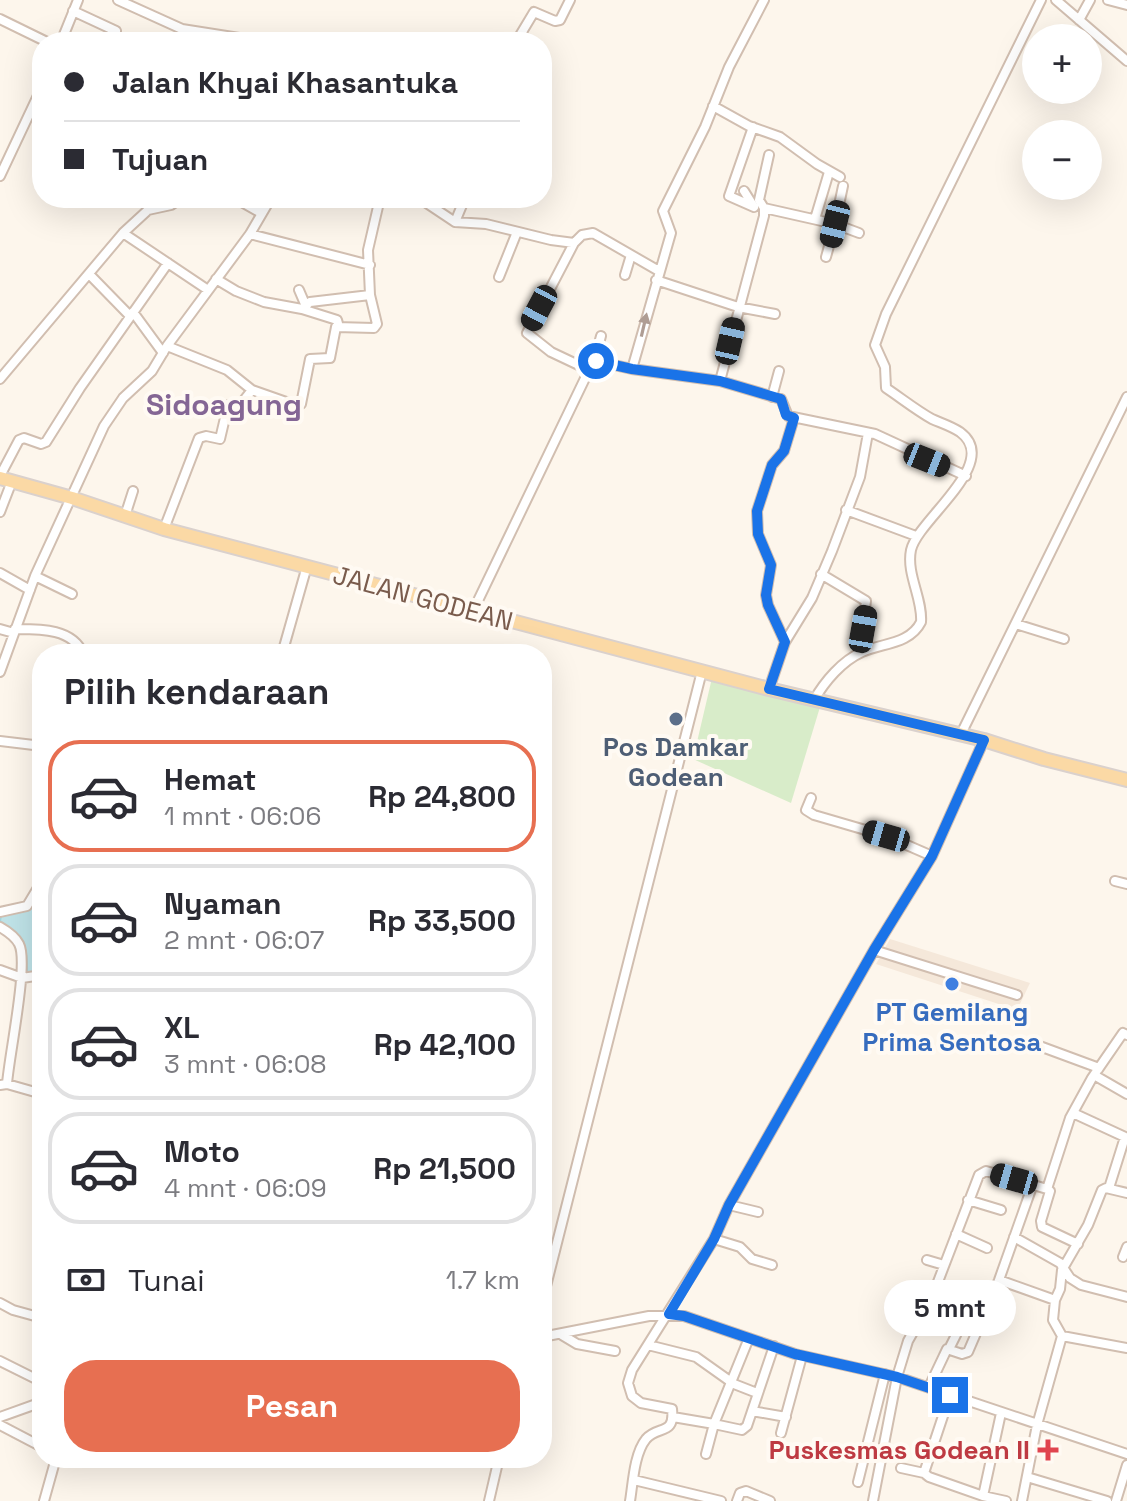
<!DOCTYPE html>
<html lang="id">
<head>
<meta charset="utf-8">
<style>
  body { margin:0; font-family:"Space Grotesk",sans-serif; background:#f7f7f7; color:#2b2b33; height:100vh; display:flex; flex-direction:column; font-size:30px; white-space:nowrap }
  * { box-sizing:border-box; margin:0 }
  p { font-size:26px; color:#7c7c81 }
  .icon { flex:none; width:44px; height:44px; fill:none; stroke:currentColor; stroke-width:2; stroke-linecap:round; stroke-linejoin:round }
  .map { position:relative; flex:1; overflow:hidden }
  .details { position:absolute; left:32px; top:644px; width:520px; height:824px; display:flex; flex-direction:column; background:#fff; border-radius:32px; box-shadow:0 8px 32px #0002 }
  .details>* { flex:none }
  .guide { position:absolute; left:32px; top:32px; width:520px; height:176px; border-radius:32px; box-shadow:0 8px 32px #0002; display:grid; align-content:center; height:176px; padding:0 32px; background:#fff }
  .fabs { position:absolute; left:1022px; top:24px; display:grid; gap:16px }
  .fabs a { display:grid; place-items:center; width:80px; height:80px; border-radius:50%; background:#fff; box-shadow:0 8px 32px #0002; font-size:40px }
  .end { position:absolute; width:36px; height:36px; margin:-18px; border:10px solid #1a73e8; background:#fff; box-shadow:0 0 0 4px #fff }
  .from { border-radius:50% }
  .bubble { position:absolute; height:56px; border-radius:28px; background:#fff; box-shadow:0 8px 32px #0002; font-size:26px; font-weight:600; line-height:56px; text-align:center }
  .car { position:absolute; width:24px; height:48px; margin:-24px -12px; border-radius:10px; box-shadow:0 0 6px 2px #0007; background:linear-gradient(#222 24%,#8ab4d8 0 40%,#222 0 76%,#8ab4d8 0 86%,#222 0) }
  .guide b { display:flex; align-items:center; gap:28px; height:76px; font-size:30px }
  .guide b+b { border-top:2px solid #e1e1e2 }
  .guide i { width:20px; height:20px; background:#2b2b33 }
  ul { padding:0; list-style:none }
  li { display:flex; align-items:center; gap:24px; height:112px; margin:0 16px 12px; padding:0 16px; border:4px solid #e1e1e2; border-radius:32px }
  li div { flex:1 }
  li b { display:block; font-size:30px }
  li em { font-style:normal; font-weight:600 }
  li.current { border-color:#e76f51 }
  li>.icon { width:72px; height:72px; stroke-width:1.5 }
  h2 { padding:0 32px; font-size:36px; line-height:96px }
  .pay { display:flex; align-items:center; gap:20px; height:88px; padding:0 32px; font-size:30px }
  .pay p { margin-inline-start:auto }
  .cta { display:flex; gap:16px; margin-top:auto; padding:16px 32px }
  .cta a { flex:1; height:92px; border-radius:32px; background:#e76f51; color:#fff; font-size:32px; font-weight:600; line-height:92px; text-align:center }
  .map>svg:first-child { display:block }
</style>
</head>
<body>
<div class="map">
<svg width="1127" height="1501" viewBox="0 0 1127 1501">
  <rect width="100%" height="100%" fill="#fdf6ec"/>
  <path fill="#f5e8da" d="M890,939l140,44 -13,27 -141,-46z"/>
  <path fill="#d8ecc9" d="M712,678l108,29 -29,96 -98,-44z"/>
  <path fill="#bfe3e8" stroke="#a5d3da" stroke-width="2" d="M42,891v81l-15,2c1,-31 -3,-34 -27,-53l1,-5 32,-11z"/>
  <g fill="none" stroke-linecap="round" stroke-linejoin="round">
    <defs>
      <path id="minor" d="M118,0l64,29 84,13
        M1056,0l71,61
        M1108,0l19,5
        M73,11l43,20
        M0,19l47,23
        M1079,20l11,-20
        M61,42l17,-42
        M516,42l18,-30 21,9 5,-1 10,-20
        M713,106l36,20 31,11 37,27 23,13
        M753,127l-24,69 25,11
        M0,176l42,-89
        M744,191l10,16
        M228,198l12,3 21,12
        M419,198l36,24 31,2 65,16 23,3 8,-8 11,-2 66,38
        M764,208l71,16 8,-38
        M815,219l14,-47
        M455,222l10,-24
        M123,233l85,57
        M250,234l120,31
        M574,243l-47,90 24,19 38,18
        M826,257l9,-33 24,9
        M89,274l41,42
        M625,275l6,-20
        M499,277l18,-45
        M216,279l20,12 28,11 38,7 8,-7 60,-7
        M656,280l82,27 37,7
        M299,290l6,14
        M302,309l35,11 2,7
        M133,312l30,41
        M167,346l60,24 25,20 37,13 12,1 9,-45 20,-1 6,-31 38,1 3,-4 -7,-29 -2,-45 12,-52
        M594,362l7,-26
        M632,369l39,-136 -8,-22 42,-84 24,-60 35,-67
        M0,379l123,-146 25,-23 23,-5 10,-7
        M720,381l44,-165v-8l-5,-8 10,-45
        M772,397l7,-26
        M0,476l19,-36 5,-2 17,6 5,-2 34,-54 88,-125
        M846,510l70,26
        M0,512l12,-31
        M125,516l8,-25
        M164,529l35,-91 7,-2 14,3 8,-34 13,-1 11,-14
        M0,573l30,17
        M821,574l45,27 -7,52
        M35,576l37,18
        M473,611l116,-241 7,-9 36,8 88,12 61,18 7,17 87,18 91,42
        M1016,624l48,15
        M0,629l14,4
        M15,629c24,0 58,-1 68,25
        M785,642l27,-44 20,-47 28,-74 8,-44
        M282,654l25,-88
        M0,672l35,-96 69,-150 19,-28 29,-27 15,-25 83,-112 21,-36
        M769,689l16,-47 -17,-37 -2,-10 5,-30 -13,-31 -1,-23 15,-46 12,-14 10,-33
        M814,700c11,-19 28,-39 48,-48 21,-9 48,-8 59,-30 2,-23 -15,-48 -10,-72 7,-31 91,-87 49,-118 -9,-6 -19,-9 -28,-13 -16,-9 -31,-21 -46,-31l-1,-21 -10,-22 11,-31 155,-314
        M961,734l166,-337
        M984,740l-52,116 -58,94 143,45
        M0,741l42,5
        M811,798l-5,12 8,5 72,21 46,20
        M1115,881l12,3
        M0,912l27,-6 15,-25
        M0,927c7,4 15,9 19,17 10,19 -10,112 -12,140
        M0,970l22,8 20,-3
        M1034,1044l65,24
        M1094,1075l33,19
        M0,1085l7,-1 35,10
        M1073,1113l52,24 -16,51
        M1047,1189l23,-71 22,-40 31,-45 4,2
        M968,1200l33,10
        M729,1205l29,7
        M956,1234l31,14
        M1014,1237l46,26 10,15 11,7 46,12
        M714,1239l26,8 12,12 20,6
        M542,1248l13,3
        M1123,1257l4,-10
        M927,1260l17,5
        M999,1280l56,20
        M542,1302l160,-631
        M0,1303l13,7 29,8
        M562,1335l15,9 38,7
        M1062,1336l65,12
        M542,1337l107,-21h35l111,38 102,23 230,77
        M648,1345l48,12 38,27 23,9
        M949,1349l11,-22
        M0,1361l42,21
        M929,1387l18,-38 15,5 6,-2 31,-72 34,-96
        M752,1411l34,6
        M0,1417l42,-15
        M673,1417l41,7 35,-86
        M0,1425l42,22
        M781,1433l21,-77
        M706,1454l8,-30 28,6 5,-4 27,-80
        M901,1468l23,5 5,4 54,19 23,5
        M924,1473l26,-78
        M1027,1477l80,24
        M634,1480l87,21
        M858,1482l27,-108
        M983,1496l18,-83
        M44,1501l12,-43
        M489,1501l10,-43
        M630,1501c3,-18 4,-47 16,-62 12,-14 29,-3 26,-30l-31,-6 -9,-7 -4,-13 4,-13 82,-131 15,-34 145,-255
        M737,1501l3,-8 6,-2 24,10
        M873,1501l24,-124 11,-36 23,-41 48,-125 7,-4 61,18 3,2 -9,30 1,6 36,17
        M1022,1501l15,-76 25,-89 -9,-16 2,-20 5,-11 2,-19 26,-45 14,-35 4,-2 21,5
        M1116,1501l11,-36"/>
      <path id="primary" d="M0,478l72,20 92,31 605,160 215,51 60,19 83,21"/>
    </defs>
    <use href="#minor" stroke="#d1beb0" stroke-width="12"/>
    <use href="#primary" stroke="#dad1cd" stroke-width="16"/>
    <use href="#minor" stroke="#fff" stroke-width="8"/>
    <use href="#primary" stroke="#fbd9a5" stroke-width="12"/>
  </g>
  <defs><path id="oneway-solid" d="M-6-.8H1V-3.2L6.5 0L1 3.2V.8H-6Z" transform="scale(2)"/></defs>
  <use fill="#af9d94" href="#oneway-solid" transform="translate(644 325) rotate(-77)"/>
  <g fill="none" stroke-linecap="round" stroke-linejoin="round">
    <path stroke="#1a73e8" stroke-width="10" d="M596,361l36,8 88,12 61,18 5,16 8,3 -10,33 -12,14 -15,46 1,23 13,31 -5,30 2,10 17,37 -16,47 215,51 -52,116 -58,94 -145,255 -15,34 -45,75 15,2 111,38 102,23 53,18"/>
  </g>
  <circle fill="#5c6f8a" stroke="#fffaf3" stroke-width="3" cx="676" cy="719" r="8"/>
  <circle fill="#3f7fe0" stroke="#fffaf3" stroke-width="3" cx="952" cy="984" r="8"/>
  <path fill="#e0444e" stroke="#fffaf3" stroke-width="3" d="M1044 1438h8v8h8v8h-8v8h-8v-8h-8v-8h8z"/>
  <g text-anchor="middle" stroke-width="8" stroke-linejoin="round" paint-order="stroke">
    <g font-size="26" fill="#7a5c4d" stroke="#fffaf3">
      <text transform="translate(423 598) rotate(15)" y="9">JALAN GODEAN</text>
    </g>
    <g font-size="26" font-weight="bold" fill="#4e5e75" stroke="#fffaf3">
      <text x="676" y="756">Pos Damkar<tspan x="676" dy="30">Godean</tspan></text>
    </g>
    <g font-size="26" font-weight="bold" fill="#366cbe" stroke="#fffaf3">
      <text x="952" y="1021">PT Gemilang<tspan x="952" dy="30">Prima Sentosa</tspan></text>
    </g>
    <g font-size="26" font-weight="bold" fill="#be3a42" stroke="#fffaf3" text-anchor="end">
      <text x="1030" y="1459">Puskesmas Godean II</text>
    </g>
    <g font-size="30" font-weight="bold" fill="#846695" stroke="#fffaf3">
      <text x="224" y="415">Sidoagung</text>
    </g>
  </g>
</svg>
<div class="fabs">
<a>+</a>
<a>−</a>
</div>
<i class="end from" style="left:596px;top:361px"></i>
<i class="end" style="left:950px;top:1395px"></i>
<div class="bubble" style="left:884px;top:1280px;width:132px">5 mnt</div>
<i class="car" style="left:835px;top:224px;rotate:194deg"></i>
<i class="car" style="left:539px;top:308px;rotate:208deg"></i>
<i class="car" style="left:730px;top:341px;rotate:13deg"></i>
<i class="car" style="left:927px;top:460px;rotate:112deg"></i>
<i class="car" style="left:863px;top:629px;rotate:10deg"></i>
<i class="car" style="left:886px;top:836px;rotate:286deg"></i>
<i class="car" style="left:1014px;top:1179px;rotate:286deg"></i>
<div class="guide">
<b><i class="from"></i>Jalan Khyai Khasantuka</b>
<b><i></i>Tujuan</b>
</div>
<section class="details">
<h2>Pilih kendaraan</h2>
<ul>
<li class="current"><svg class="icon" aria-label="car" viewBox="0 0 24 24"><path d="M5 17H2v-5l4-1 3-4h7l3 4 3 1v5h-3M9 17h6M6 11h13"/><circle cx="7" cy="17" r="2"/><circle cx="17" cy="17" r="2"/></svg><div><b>Hemat</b><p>1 mnt · 06:06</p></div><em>Rp 24,800</em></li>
<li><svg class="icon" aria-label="car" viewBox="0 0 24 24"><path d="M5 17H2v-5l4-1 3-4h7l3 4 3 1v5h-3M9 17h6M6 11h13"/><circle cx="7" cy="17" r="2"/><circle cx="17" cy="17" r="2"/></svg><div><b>Nyaman</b><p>2 mnt · 06:07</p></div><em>Rp 33,500</em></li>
<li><svg class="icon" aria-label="car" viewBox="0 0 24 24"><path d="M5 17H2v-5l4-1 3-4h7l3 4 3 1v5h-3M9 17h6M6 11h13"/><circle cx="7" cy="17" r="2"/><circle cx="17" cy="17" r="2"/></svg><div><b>XL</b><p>3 mnt · 06:08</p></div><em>Rp 42,100</em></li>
<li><svg class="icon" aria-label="car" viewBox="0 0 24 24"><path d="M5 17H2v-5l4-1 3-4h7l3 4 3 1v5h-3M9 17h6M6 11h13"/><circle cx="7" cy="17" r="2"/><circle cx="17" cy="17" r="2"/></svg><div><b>Moto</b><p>4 mnt · 06:09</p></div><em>Rp 21,500</em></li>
</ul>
<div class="pay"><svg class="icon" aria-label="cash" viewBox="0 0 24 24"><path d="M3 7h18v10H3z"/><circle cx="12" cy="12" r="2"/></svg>Tunai<p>1.7 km</p></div>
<div class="cta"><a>Pesan</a></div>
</section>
</div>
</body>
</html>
